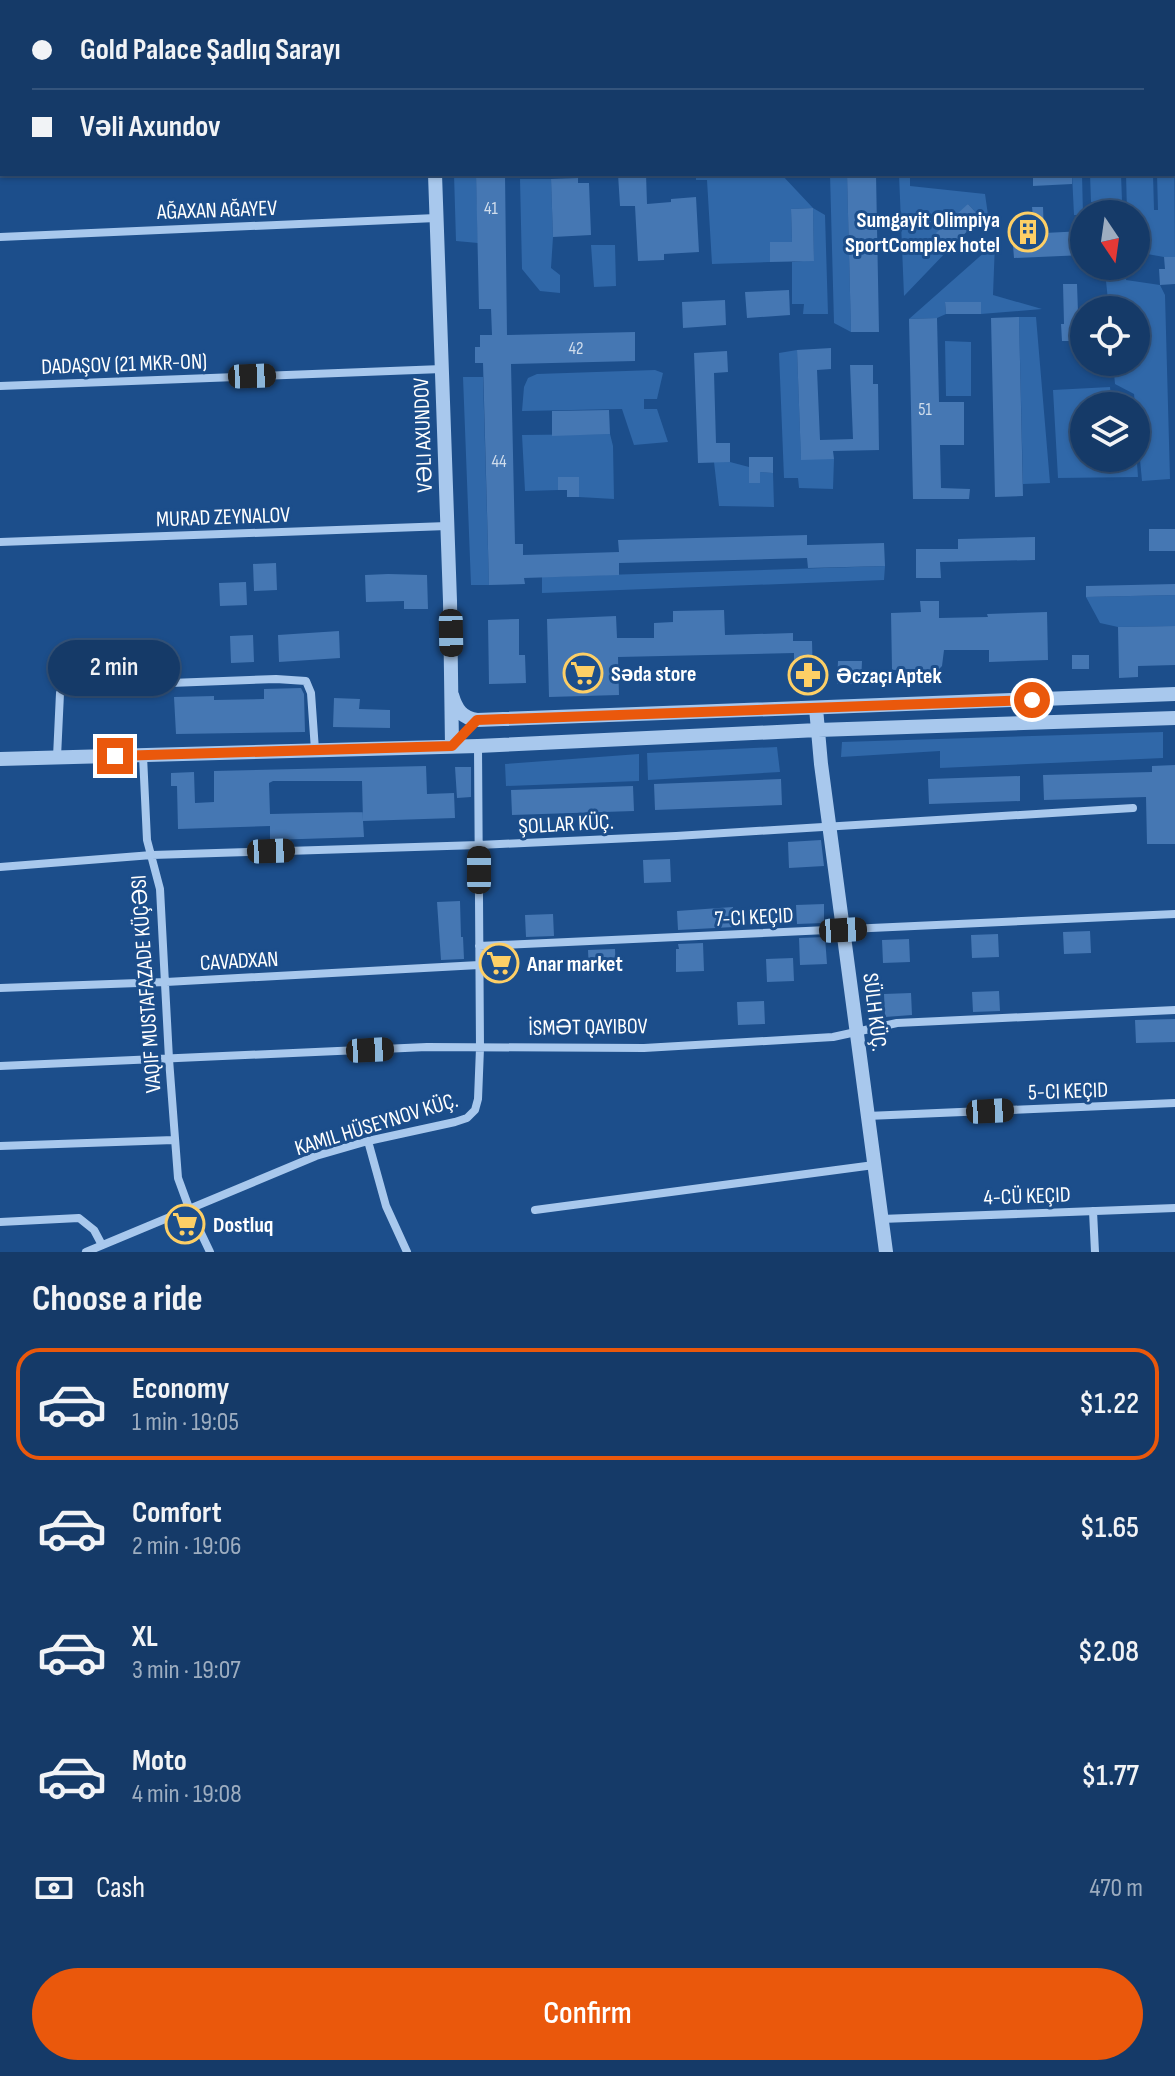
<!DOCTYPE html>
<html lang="en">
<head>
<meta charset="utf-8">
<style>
  body { margin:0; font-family:"Sofia Sans Condensed",sans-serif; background:#1e416e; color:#f1f3f6; height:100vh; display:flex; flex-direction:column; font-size:30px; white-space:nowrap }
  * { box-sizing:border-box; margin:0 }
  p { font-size:26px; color:#9dadc0 }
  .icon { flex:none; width:44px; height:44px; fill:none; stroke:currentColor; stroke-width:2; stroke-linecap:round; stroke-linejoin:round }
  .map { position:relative; height:1252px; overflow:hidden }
  .side { display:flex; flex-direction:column; background:#153a68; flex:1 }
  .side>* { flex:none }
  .hud { position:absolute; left:0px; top:0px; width:1176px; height:176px; box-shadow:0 2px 6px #0004,0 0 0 2px #34547c; display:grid; align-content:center; height:176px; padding:0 32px; background:#153a68 }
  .needle { width:52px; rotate:167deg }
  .tools { position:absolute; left:1070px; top:200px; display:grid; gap:16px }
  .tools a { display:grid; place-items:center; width:80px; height:80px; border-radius:50%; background:#153a68; box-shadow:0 2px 6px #0004,0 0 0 2px #34547c; font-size:40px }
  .end { position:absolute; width:36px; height:36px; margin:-18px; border:10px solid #ea580c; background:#fff; box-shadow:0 0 0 4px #fff }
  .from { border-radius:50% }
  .bubble { position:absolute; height:56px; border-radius:28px; background:#153a68; box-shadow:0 2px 6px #0004,0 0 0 2px #34547c; font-size:26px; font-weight:600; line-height:56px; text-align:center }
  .car { position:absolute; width:24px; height:48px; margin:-24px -12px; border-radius:10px; box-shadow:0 0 6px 2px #0007; background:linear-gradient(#222 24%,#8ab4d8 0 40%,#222 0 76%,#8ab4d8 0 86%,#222 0) }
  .hud b { display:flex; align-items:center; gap:28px; height:76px; font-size:30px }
  .hud b+b { border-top:2px solid #34547c }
  .hud i { width:20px; height:20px; background:#f1f3f6 }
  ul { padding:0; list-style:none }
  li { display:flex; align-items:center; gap:24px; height:112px; margin:0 16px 12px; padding:0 16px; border:4px solid transparent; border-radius:24px }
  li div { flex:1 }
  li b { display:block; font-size:30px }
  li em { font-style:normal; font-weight:600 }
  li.on { border-color:#ea580c }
  li>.icon { width:72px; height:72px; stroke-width:1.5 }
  h2 { padding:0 32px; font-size:36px; line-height:96px }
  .pay { display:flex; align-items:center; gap:20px; height:88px; padding:0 32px; font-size:30px }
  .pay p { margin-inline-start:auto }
  .primary-button { display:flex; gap:16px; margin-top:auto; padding:16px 32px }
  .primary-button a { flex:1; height:92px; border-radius:48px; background:#ea580c; color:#fff; font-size:32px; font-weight:600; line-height:92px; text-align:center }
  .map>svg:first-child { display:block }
</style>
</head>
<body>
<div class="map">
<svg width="1175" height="1252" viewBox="0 0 1175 1252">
  <rect width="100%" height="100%" fill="#1c4e8b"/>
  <path fill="#3068a9" d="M1174,130l1,127h-11l-28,-5v-38h-42l3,-8 30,6 -1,-38h27l1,36h4l-1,-36h17z
    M454,174h22l2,69 -22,-2z
    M696,174h85l32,34 12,7 3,99h-25l1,-10h-12v-42l22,-2 -1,-52 -22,1 1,33h-21l-1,20 -58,2 -5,-84h-11z
    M830,174h17l4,158 -17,-9z
    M899,174h11v12l75,8 3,21 -7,3 -13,-14 -18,44 -46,48z
    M1072,174h10l1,41h-9z
    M1090,174h31l1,27 -31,1z
    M520,179h31l2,58 -2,31 9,7v18l-20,-2 -18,-22z
    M995,243l-2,52 49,14 -61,5v-11h-36l1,11 -9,4 -28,1z
    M591,245h24l1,41 -22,1z
    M1101,266h26l-1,14 34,5 5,10 5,184 -28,2 -8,-87 -19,-10 -2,-22h23v-52h-27l-3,-29 -6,-2z
    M1019,317h17l14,166 -27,1z
    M945,341l26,1v54h-25z
    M797,350l4,109h33l-1,30 -34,-1 -1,-10h-14l-5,-125z
    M655,370l8,3 -6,26h-13v10h13l11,33 -34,3 -12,-36 -100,2 2,-24 4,-9 9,-4z
    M463,377h20l6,208h-18z
    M1110,387l2,19h-28v52h52v-10l2,29 -80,1 -5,-88z
    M610,434l3,12 1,53 -35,-2v-20h-21v13l-33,1 -3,-56z
    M714,462h16l19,5 1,16h10v-11l13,1 1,34 -55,-1z
    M885,566l-1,14 -342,13v-16z
    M1175,595v31l-57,1 -18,-4 -14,-26z
    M1163,732v26l-223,10v-17l-99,6 1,-15z
    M777,747l3,25 -132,8 -1,-27z
    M639,754v27l-133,5 -1,-22z"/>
  <path fill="#4577b3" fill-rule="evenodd" d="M476,174h29l2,161 128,-3v29l-124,3 4,180h8v11l96,-3 -1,-12 189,-5v10l77,-2 1,23 -77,2 -1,-10 -188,5v12l-95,3 1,6 -36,1 -6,-222h-8v-16h5v-12h12l-1,-26h-12z
    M618,174h28l1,30 24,-2v-3l25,-2 3,55 -35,2v6l-26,1 -3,-55h-15z
    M847,174h29l3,158h-28z
    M1033,174h39v10l-39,2z
    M578,178v5h11l2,52 -38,2 -2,-58z
    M968,204l13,14 -31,30 -14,-15z
    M1032,207h11l1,26 40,-2v24l-70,3 -2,-25 9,-16h12z
    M813,208l1,53 -44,1v-20h22l-1,-33z
    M1164,257h11v27l-15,1 -1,-16h6z
    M1063,284h14l2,57h-17l-1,-17h3z
    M789,290l1,25 -43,3 -2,-26z
    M725,300l1,25 -43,3 -1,-26z
    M945,302h36v12h-35z
    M1019,317l4,179 -28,1 -4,-179z
    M937,318l2,84h25v43h-24l1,43 29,1 -1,10h-56l-4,-180z
    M831,348v21l-14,1 3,70 33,-1 -3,-74h23v19h5l1,66 -46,1 1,8 -33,1 -4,-110z
    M727,351l1,21 -14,1 2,70h14v19l-32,1 -4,-110z
    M609,410l1,24 -58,2v-25z
    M749,457h24v16l-13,-1v11h-11z
    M558,477h21v20h-12v-7h-9z
    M1149,529h26v22h-26z
    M1035,537v23l-95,2 1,16h-25v-29h42v-10z
    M276,563l1,27 -23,1 -1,-27z
    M388,574l39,1 1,34h-24v-8l-38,1 -1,-27z
    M246,582l1,23 -27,1 -1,-23z
    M1175,584v11l-89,2v-11z
    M920,601h19v17l49,-1 -1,-3 60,-2 1,48 -59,2v-12h-45l-2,16 -6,6 -8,2 -8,-2 -2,-3 -26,1 -1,-57 30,-1z
    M724,610l1,25 68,-2v8h19l1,38h-13v-17h-6v-9l-176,4 1,38 -70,2 -2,-78 69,-3 1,22h37v-15l19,-1v-11z
    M519,619v36h6l1,28 -37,1 -1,-64z
    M1175,626v39l-37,1v11l-19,1 -1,-51z
    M339,631l1,27 -61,4 -1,-27z
    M253,635l1,27 -23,1 -1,-27z
    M1072,655h17v14h-17z
    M838,661h24l-1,23h-24z
    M301,688l3,6 1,38 -129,2 -2,-37 40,-1v4l50,-1v-10z
    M334,698l26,1 -1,10 31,1v18l-57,-1z
    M1175,765v79h-28l-1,-47 -102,3 -1,-25 109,-3v-6z
    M426,766l1,28 27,-1 1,25 -92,3 1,16 -94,3v-14l-92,3 -1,-43h-6v-13l23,-1 1,31 19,-1v-31zM273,781h89l1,40v-9l-93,2 -1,-31z
    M455,767h16v30l-14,1z
    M1020,776v25l-91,3 -1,-25z
    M781,779l1,26 -127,5 -1,-26z
    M633,786l1,25 -122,4 -1,-25z
    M821,840l3,26 -35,2 -1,-26z
    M670,859l1,23 -27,1 -1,-23z
    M460,901l1,36h2l1,22 -23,1 -4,-58z
    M824,904v19l-27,1 -1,-19z
    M733,907l1,20 -56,3 -1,-19z
    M553,914l1,22 -28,1 -1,-22z
    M1090,931l1,22 -27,1 -1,-22z
    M998,934l1,23 -27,1 -1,-23z
    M825,937l2,27 -27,1 -1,-27z
    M909,939l1,23 -27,1 -1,-23z
    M703,943l1,28 -28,1v-23h3l-1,-5z
    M615,949l1,23 -27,1 -1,-23z
    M793,958l1,23 -27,1 -1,-23z
    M999,991l1,20 -27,1 -1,-20z
    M911,993l1,22 -27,2 -1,-23z
    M764,1001l1,23 -27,1 -1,-23z
    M1175,1019v23l-39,1 -1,-23z"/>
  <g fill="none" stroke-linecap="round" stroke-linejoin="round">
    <path stroke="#a8c8ed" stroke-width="8" d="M0,78h2
      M0,237l436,-19
      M0,386l442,-17
      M0,542l447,-16
      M143,756l4,84 13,49 9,170 9,119 11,30 21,44
      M57,757l3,-64 5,-6 211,-8 30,2 5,12 4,57
      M0,867l152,-12 327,-10 197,-9 457,-28
      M479,946l696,-32
      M0,988l166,-6 313,-17
      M0,1066l427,-19 217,1 189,-11 64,-14 278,-13
      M867,1116l308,-13
      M368,1141l18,65 21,46
      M0,1146l174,-6
      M535,1210l339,-45
      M1093,1211l2,41
      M881,1219l294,-11
      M0,1222l79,-4 15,12 8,15
      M86,1252l230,-96 52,-15 87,-19 12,-4 8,-8 3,-11 2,-51 -2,-302"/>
    <path stroke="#a8c8ed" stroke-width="14" d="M429,0v2
      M435,174l15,427 2,145
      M452,695c4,14 10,23 25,25l698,-26
      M816,708l5,56 65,488
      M0,759l478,-13 340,-16 357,-12"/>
  </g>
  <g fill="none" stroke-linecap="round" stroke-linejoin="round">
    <path stroke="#ea580c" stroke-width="10" d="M115,756l337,-10 25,-26 555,-20"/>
  </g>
  <defs>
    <symbol id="building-ring" viewBox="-11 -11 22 22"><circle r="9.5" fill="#1c4e8b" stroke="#fdcf66" stroke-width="1.5"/><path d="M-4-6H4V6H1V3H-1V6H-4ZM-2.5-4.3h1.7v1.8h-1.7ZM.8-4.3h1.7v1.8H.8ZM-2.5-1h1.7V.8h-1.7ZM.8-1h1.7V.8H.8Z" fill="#fdcf66"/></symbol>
    <symbol id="supermarket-ring" viewBox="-11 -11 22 22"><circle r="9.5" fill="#1c4e8b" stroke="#fdcf66" stroke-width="1.5"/><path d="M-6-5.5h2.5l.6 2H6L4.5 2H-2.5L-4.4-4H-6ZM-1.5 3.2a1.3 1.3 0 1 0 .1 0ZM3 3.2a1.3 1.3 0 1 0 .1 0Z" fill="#fdcf66"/></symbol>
    <symbol id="pharmacy-ring" viewBox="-11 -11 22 22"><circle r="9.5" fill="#1c4e8b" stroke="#fdcf66" stroke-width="1.5"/><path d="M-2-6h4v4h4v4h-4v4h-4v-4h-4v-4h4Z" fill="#fdcf66"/></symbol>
  </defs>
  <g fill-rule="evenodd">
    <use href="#building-ring" x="1006" y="210" width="44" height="44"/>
    <use href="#supermarket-ring" x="561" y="651" width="44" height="44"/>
    <use href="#pharmacy-ring" x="786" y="653" width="44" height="44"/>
    <use href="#supermarket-ring" x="477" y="941" width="44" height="44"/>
    <use href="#supermarket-ring" x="163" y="1202" width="44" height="44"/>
  </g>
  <g text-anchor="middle" stroke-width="6" stroke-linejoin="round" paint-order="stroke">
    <g font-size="18" fill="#d0ddec">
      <text x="491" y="214">41</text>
      <text x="576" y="354">42</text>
      <text x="925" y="415">51</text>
      <text x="499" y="467">44</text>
    </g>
    <g font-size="22" fill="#fff" stroke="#1c4e8b">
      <text transform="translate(217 209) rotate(-2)" y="8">AĞAXAN AĞAYEV</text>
      <text transform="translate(124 363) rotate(-2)" y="8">DADAŞOV (21 MKR-ON)</text>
      <text transform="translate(422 435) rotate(-92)" y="8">VƏLI AXUNDOV</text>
      <text transform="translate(223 516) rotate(-2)" y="8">MURAD ZEYNALOV</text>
      <text transform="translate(566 823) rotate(-3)" y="8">ŞOLLAR KÜÇ.</text>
      <text transform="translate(754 916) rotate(-3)" y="8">7-CI KEÇID</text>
      <text transform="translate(239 960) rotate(-3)" y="8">CAVADXAN</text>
      <text transform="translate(145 984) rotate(-94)" y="8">VAQIF MUSTAFAZADE KÜÇƏSI</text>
      <text transform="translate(876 1012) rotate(83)" y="8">SÜLH KÜÇ.</text>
      <text transform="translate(588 1026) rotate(-1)" y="8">İSMƏT QAYIBOV</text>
      <text transform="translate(1068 1090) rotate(-2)" y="8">5-CI KEÇID</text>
      <text transform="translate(376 1123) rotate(-17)" y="8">KAMIL HÜSEYNOV KÜÇ.</text>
      <text transform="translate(1027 1195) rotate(-2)" y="8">4-CÜ KEÇID</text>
    </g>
    <g font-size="22" font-weight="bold" fill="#fff" stroke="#1c4e8b" text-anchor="start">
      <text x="1000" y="227" text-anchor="end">Sumgayit Olimpiya<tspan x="1000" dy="25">SportComplex hotel</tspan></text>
      <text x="611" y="681">Səda store</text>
      <text x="836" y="683">Əczaçı Aptek</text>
      <text x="527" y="971">Anar market</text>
      <text x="213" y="1232">Dostluq</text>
    </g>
  </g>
</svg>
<div class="tools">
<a><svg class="needle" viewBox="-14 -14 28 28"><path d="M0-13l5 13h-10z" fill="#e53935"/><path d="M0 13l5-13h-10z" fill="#9dadc0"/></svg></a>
<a><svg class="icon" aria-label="locate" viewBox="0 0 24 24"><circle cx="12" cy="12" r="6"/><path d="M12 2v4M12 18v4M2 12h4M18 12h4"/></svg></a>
<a><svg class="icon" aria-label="layers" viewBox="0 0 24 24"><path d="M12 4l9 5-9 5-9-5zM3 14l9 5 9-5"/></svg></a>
</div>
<i class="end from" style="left:1032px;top:700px"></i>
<i class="end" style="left:115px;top:756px"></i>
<div class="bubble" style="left:48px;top:640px;width:132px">2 min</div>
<i class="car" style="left:252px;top:376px;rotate:88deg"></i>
<i class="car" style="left:451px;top:633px;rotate:179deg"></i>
<i class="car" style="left:271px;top:851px;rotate:88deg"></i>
<i class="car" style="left:479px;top:870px;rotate:0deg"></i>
<i class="car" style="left:843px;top:930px;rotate:87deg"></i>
<i class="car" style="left:370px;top:1050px;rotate:87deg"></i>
<i class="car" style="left:990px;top:1111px;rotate:87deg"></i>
<div class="hud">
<b><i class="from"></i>Gold Palace Şadlıq Sarayı</b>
<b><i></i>Vəli Axundov</b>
</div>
</div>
<section class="side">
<h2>Choose a ride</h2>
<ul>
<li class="on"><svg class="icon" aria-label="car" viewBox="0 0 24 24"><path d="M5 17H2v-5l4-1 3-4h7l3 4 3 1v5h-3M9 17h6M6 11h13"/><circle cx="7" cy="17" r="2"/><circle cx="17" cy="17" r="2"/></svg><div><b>Economy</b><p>1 min · 19:05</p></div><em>$1.22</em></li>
<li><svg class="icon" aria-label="car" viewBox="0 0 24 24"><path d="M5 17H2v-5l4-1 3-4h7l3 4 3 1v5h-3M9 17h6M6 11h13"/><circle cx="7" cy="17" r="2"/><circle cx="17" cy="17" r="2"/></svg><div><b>Comfort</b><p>2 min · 19:06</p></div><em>$1.65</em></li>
<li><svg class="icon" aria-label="car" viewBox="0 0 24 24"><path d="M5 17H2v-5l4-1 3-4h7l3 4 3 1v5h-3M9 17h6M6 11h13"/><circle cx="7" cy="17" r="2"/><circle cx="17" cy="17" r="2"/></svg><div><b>XL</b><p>3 min · 19:07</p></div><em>$2.08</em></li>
<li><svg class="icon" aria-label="car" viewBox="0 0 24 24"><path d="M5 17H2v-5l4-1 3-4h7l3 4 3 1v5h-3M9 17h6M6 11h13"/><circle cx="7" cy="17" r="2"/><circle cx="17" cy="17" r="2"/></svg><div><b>Moto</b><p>4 min · 19:08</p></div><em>$1.77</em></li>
</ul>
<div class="pay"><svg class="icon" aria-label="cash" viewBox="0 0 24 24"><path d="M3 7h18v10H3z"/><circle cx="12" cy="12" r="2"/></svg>Cash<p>470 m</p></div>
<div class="primary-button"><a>Confirm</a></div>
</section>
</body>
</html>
